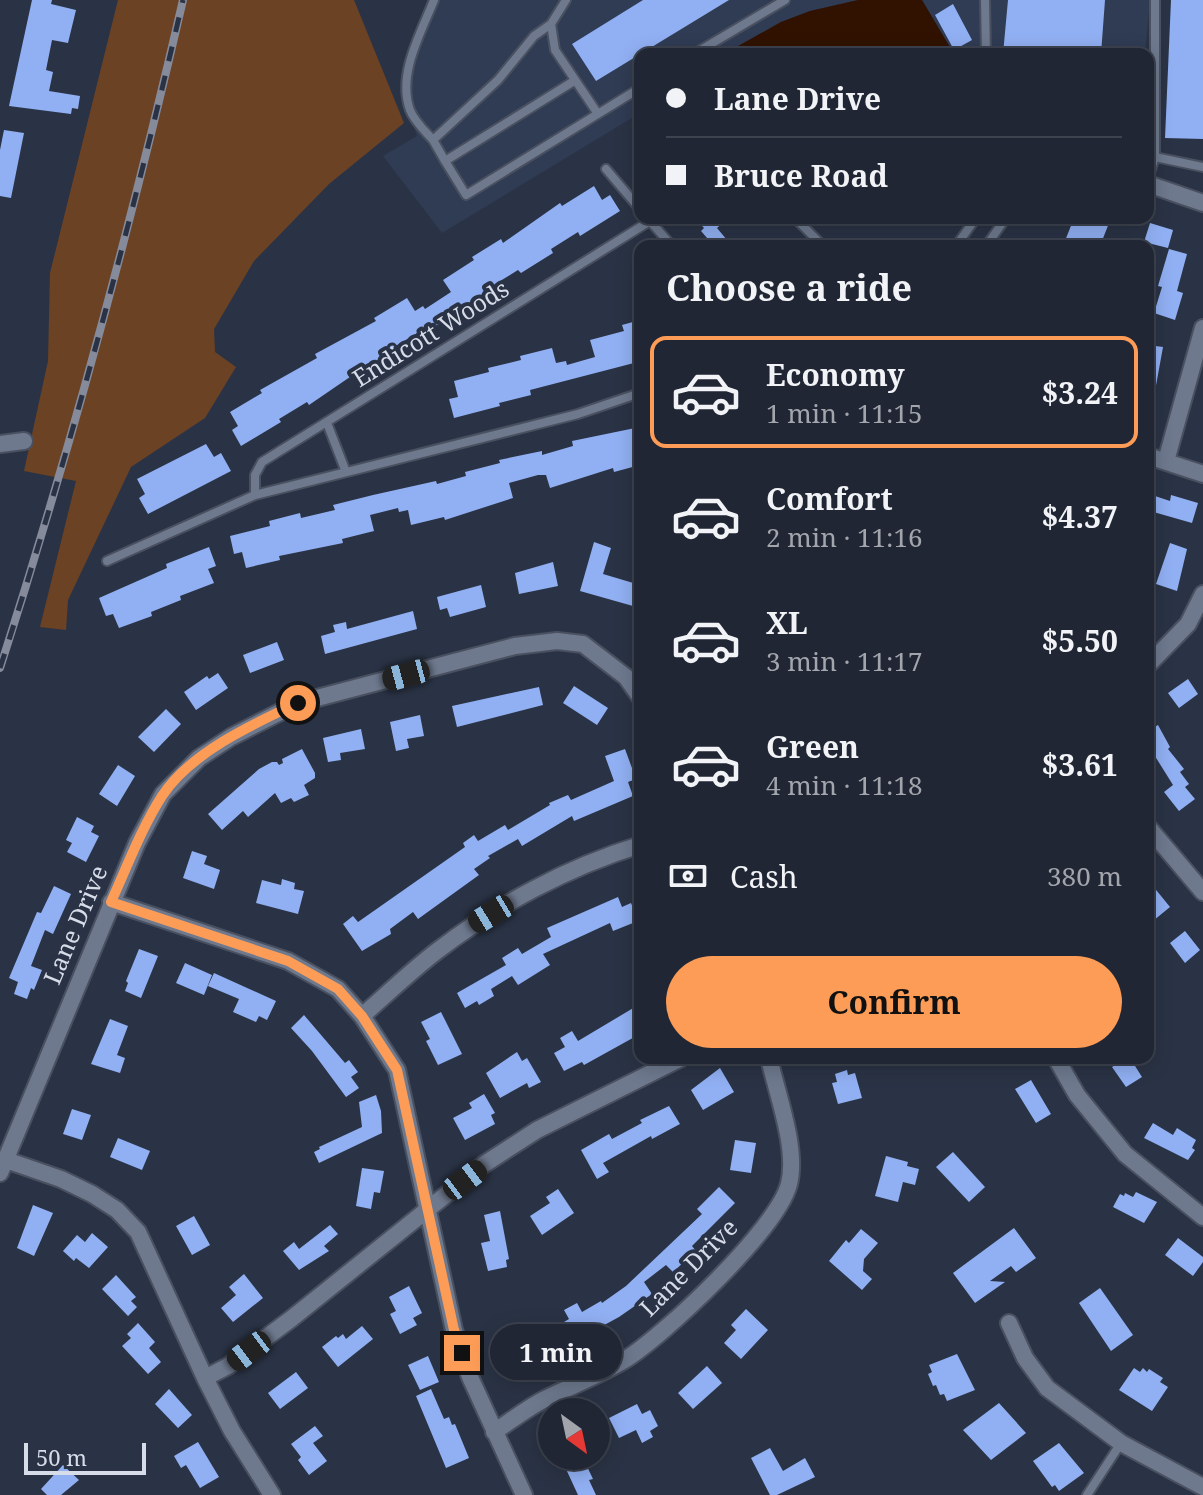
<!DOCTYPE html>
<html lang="en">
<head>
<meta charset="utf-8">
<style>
  body { margin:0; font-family:"Noto Serif",serif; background:#282e3c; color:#f1f3f6; height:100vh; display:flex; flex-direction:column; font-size:30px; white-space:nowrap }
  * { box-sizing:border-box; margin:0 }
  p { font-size:26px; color:#a2a5ac }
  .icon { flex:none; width:44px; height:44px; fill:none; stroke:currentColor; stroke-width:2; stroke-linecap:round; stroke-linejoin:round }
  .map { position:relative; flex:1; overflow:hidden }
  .sheet { position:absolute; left:634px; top:240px; width:520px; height:824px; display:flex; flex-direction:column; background:#202634; border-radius:16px; box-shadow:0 4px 20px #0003,0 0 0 2px #3d434f }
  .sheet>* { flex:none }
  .hud { position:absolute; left:634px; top:48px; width:520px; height:176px; border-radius:16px; box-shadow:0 4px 20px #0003,0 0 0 2px #3d434f; display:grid; align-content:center; height:176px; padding:0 32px; background:#202634 }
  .needle { width:52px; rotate:147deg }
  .buttons { position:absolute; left:538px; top:1398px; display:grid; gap:16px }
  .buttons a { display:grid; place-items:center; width:72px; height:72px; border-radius:50%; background:#202634; box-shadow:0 4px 20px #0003,0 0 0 2px #3d434f; font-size:40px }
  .scale { position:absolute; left:24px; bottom:20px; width:122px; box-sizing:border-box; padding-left:8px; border:4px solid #d7dce9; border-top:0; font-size:22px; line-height:28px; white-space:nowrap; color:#d7dce9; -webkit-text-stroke:6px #2a3345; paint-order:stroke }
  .end { position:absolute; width:36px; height:36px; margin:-18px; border:10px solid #fd9c56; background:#111; box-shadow:0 0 0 4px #111 }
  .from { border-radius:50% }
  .bubble { position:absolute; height:56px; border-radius:28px; background:#202634; box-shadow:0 4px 20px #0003,0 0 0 2px #3d434f; font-size:26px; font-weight:700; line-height:56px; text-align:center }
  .car { position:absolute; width:24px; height:48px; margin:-24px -12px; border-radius:10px; box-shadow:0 0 6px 2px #0007; background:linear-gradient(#222 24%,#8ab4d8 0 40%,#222 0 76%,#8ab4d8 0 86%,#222 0) }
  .hud b { display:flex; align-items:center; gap:28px; height:76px; font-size:30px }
  .hud b+b { border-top:2px solid #3d434f }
  .hud i { width:20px; height:20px; background:#f1f3f6 }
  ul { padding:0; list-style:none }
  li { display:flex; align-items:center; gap:24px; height:112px; margin:0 16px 12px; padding:0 16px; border:4px solid transparent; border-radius:16px }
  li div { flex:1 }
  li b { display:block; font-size:30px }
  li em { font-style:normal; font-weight:700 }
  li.current { border-color:#fd9c56 }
  li>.icon { width:72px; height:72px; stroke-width:1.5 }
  h2 { padding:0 32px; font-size:36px; line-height:96px }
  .pay { display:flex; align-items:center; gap:20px; height:88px; padding:0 32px; font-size:30px }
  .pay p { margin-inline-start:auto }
  .action { display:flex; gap:16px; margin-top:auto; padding:16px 32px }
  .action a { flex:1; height:92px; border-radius:48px; background:#fd9c56; color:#111; font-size:32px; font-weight:700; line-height:92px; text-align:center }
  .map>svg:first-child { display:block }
</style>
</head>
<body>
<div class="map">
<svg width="1203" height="1495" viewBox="0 0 1203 1495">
  <rect width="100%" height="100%" fill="#2a3345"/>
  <path fill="#303c54" d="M427,0h431l-48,11 -29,11 -56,32h-85v59l-198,120 -59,-77 34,-20 -17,-44 1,-18z
    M922,0h234l-7,11 -4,43h-191z"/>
  <path fill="#6c4225" d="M118,0h236l50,123 -75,61 -75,77 -40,68 1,23 21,15 -31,51 -74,49 -63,133 -2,30 -26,-3 36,-146 -52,-10 24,-110 2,-88z"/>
  <path fill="#311200" d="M858,0h64l32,54h-224l1,-4 50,-28 29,-11z"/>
  <path fill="#91b0f3" d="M32,0h20l-1,4 25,6 -8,33 -16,-3 -6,30 7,2 -4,19 31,5 -2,13 -6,-1 -1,6 -62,-8z
    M643,0h86l-133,81 -24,-37z
    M1008,0h97l-4,54h-98z
    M1171,0h32v139l-38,-1z
    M953,4l19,36 -18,10 -19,-35z
    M4,130l20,3 -13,65 -11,-2v-46z
    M594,186l8,14 8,-5 10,16 -40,25 -2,-4 -27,17 2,4 -32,20 -3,-3 -26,16 2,4 -32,20 -36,22 -2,-3 -30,18 2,4 -29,18 -1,-3 -57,39 -2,-3 -28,17 2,3 -40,24 -9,-16 6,-4 -8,-14 32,-19 -2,-3 57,-32 -2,-4 61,-33 -2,-3 33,-20 8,13 8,-5 2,3 26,-17 -8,-12 31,-20 -2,-3 29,-18 2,4 57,-40 2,3z
    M695,218h33l-11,10 15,18h-18l-13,-15 3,-3z
    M1074,218h37l-11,28h-37z
    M1150,223l23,7 -5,18 -24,-6z
    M1169,249l18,5 -10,37 6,2 -8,27 -21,-7 8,-26 -4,-1z
    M640,320v38l-7,2 1,3 -104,27 1,5 -32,8 1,3 -46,12 -5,-19 9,-2 -4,-16 35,-9 -1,-4 33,-8 -1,-4 32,-8 4,15 10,-2 1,4 28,-8 -5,-17 34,-9 -2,-6z
    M1148,345l15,2 -8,44 -7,-1z
    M640,427v38l-26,7 -1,-4 -63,20 -4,-13h-8l-29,8 4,15 -68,22 -1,-3 -33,8 -3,-15 -9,2 -1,-4 -28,7 4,16 -32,8 1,4 -64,13 1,4 -34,8 -4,-16 -8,2 -4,-18 40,-10 -1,-5 31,-8 1,5 34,-8 -2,-5 40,-10 63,-14 1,3 29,-8 -1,-4 35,-9 -1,-3 43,-9v4l31,-9 -1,-5z
    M206,444l8,13 7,-4 10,18 -83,43 -9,-16 6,-4 -8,-15z
    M1171,495l27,8 -6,20 -42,-12 5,-15 15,5z
    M594,542l17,6 -8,26 37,11v23l-60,-17z
    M1170,543l17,6 -10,42 -21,-7z
    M209,547l7,19 -8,3 6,14 -34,13 1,4 -30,12 1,4 -33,12 -6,-14 -7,2 -7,-18 68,-30 -1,-4z
    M553,562l5,24 -39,8 -4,-21z
    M481,585l5,22 -36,10 -3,-9 -7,2 -3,-13z
    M413,611l4,18 -92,25 -4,-18 14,-4 -2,-7 13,-3 1,7z
    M277,642l7,18 -34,13 -7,-18z
    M218,673l10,15 -32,22 -12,-18 23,-16 2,3z
    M1188,679l10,15 -19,14 -11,-15z
    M574,686l34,22 -11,17 -34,-22z
    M539,687l4,18 -86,22 -5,-21z
    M166,709l15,15 -27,28 -16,-15z
    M420,715l4,21 -17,3 2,9 -13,3 -6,-29z
    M1158,725l12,22 -2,2 16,20 -4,3 9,12 -4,3 10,12 -16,12 -15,-19 9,-7 -25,-40v-14z
    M361,729l4,20 -25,4 1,7 -13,2 -5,-24z
    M302,749l13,24v5l-11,7 5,10 -15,7 -3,-4 -10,5 -6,-10 -27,24 -5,-6 -21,19 -14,-16 51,-45 13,-7h5l2,3 4,-2 -1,-4z
    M625,749l11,30 -8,3 5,14 -59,25 -2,-5 -50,30 -4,-7 -30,17 2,2 -16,11 5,6 -61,44 -5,-7 -23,17 1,5 -29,17 -19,-27 10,-8 5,6 107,-75 -2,-4 11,-8 4,6 27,-16 3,5 42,-25 -1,-2 19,-8 3,5 43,-19 -9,-25z
    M118,765l17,11 -18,30 -18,-12z
    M77,817l17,9 -3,6 8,4 -13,26 -19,-10 5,-9 -6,-3z
    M192,851l15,5 -3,8 16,6 -6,19 -31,-11z
    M282,879l13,4 -1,6 10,2 -6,23 -42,-11 6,-23 19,5z
    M1148,880l22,27 -22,18z
    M54,886l17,8 -18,40 -8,-4 -14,36 11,4 -8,20 -3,-2 -4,11 -13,-5 4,-12 -9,-4 28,-66 4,1z
    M618,897l4,10 9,-4 7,18 -25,10 -3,-8 -67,31 7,11 -32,20 -6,-9 -21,13 3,7 -15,9 -2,-4 -12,7 -8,-15 49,-28 -4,-7 16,-10 4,6 29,-17 -4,-9z
    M1185,931l15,19 -15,13 -15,-20z
    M139,949l19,7 -17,42 -16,-7 3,-8 -2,-2z
    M185,963l27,12 -8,20 -28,-12z
    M214,973l62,28 -9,19 -8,-4 -3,6 -23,-10 6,-13 -31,-13z
    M640,1004v30l-56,31 -2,-3 -18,9 -10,-18 11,-6 -5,-9 12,-7 6,10z
    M441,1012l21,42 -24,11 -12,-24 4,-2 -9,-17z
    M304,1015l41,48 4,-3 9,12 -7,5 8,11 -13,9 -34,-46 -21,-23z
    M110,1019l18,7 -11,29 8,3 -5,15 -29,-9z
    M517,1052l5,9 5,-3 14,24 -12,6 -2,-5 -27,15 -14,-25z
    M1126,1058h4l12,19 -16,10 -14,-20z
    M720,1068l14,24 -31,18 -12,-20z
    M847,1070l1,5 7,-2 7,25 -24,6 -6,-21 5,-1 -2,-8z
    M1031,1080l20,34 -15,9 -21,-34z
    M484,1094l11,19 -4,2 4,9 -30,16 -12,-22 19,-10 -3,-5z
    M376,1095l5,16 1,22 -63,30 -5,-11 6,-3 -1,-2 43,-20 -3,-25z
    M669,1106l11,18 -28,15 -1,-3 -48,27 6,9 -12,7 -16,-29 28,-16 3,5 30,-16 -2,-3z
    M72,1109l19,6 -9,25 -19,-6z
    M1153,1123l20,12 4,-7 19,12 -4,8 3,2 -7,10 -44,-22z
    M118,1138l32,13 -8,19 -32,-13z
    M735,1140l21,3 -5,30 -21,-3z
    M953,1152l32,35 -16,15 -33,-35z
    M886,1156l22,6 -1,4 12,3 -4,16 -12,-3 -5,20 -23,-6z
    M362,1168l22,3 -4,22 -6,-1 -3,17 -15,-3z
    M719,1187l16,16 -43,43 4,5 -23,21 -7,-7 -22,17 8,12 -33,23 -44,24 -11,-19 5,-3 -5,-9 13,-7 5,9 19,-11 1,2 24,-17 76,-72 -5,-5z
    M558,1189l16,24 -32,22 -12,-19 20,-13 -4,-6z
    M1136,1192l21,10 -13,21 -31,-16 7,-13 4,2 1,-3 8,4z
    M33,1205l20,8 -19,43 -17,-8z
    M500,1211l9,48 -3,1 1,7 -19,4 -7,-28 9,-2 -6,-26z
    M194,1216l16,29 -18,10 -16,-29z
    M330,1225l8,9 -14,12 5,5 -30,19 -16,-19 11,-9 5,7z
    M1014,1228l22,30 -20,14 -5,-6 -21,15 15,1 -30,21 -22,-30z
    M861,1229l17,14 -14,16 -1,12 9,8 -10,11 -33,-29 17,-21 3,3z
    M92,1233l16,14 -19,21 -13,-10 -2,3 -11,-10 14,-16 8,7z
    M1178,1238l25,19v5l-10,14 -28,-21z
    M244,1274l19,24 -30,24 -12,-14 15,-13 -7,-8z
    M116,1275l20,22 -5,4 6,6 -9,9 -26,-27z
    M409,1286l13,27 -9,5 4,7 -17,9 -10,-20 6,-3 -7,-14z
    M1100,1288l33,47 -22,16 -32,-48z
    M746,1309l22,21 -27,29 -17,-16 12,-13 -5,-5z
    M138,1323l17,19 -6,6 12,14 -13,12 -26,-28 9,-8 -4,-4z
    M362,1326l11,13 -35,28 -16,-20 14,-11 2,2 5,-4 3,5z
    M514,1329l6,15 16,-7 9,19 -32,14 -14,-34z
    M957,1354l18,36 -28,11 -3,-7 -4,1 -4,-10 -3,1 -5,-12 4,-2 -3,-7z
    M428,1356l11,26 -19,8 -12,-25z
    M707,1366l15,17 -29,26 -15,-16z
    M1134,1368l6,4 3,-4 4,4 2,-3 14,9 -3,4 8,5 -16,24 -33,-21z
    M296,1372l12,16 -28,21 -12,-16z
    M169,1389l23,26 -14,13 -23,-24z
    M431,1389l13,30 5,-2 3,8 3,-1 14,34 -23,10 -30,-72z
    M999,1403l27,30 -35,27 -28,-30z
    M637,1404l5,10 8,-4 8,16 -8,5 3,6 -11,6 -6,-13 -17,8 -10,-20z
    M315,1426l8,10 -10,7 14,18 -18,14 -11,-15 3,-3 -10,-13z
    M198,1442l21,35 -19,11 -14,-23 -5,3 -7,-12z
    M1059,1443l25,30 -25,18 -4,-6 -3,2 -19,-26z
    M770,1448l13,23 22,-13 10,19 -38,18h-7l-19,-37z
    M560,1456h22l11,23 -4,1 7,15h-18z
    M63,1465l16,15 -18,15h-14l-6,-6z"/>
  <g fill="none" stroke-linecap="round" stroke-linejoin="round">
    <defs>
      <path id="lane" d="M566,0l-15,24 4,26 43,64
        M985,0l1,54
        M1155,0v157
        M694,54l91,-54
        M574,81l-129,80 21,34 174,-107
        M433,140c-8,-9 -19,-19 -23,-30 -13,-36 11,-77 24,-110
        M445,161l-12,-21 65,-60 36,-44 17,-12
        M606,169l34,40
        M1148,179l7,-22 48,10
        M795,218l28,28
        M956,246l20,-28
        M986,246l20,-28
        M327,423l19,49
        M255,495v-20l7,-13 388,-241 22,25
        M107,561l148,-66 323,-81 62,-21
        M1087,1495l34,-52"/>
      <path id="street" d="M1148,184l55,19
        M0,444l24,-3
        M1148,456l55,18
        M1166,461l37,-133
        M1148,665l40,-41 15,-30
        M1148,827l55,65
        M111,902l177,59 50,28 24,27 35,54 57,260 16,47 54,118
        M362,1016c25,-22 49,-45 75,-65 60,-46 131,-84 203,-106
        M1056,1058l21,37 48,59 78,63
        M6,1160l55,19 31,15 25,16 21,22 67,146 27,53 40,64
        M0,1173l137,-330 26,-49 36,-36 32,-21 67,-34 217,-57 42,-5 26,3 43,33 14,20
        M1009,1323l16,35 22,30 74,55 82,44
        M205,1378l23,-12 63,-47 192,-154 54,-35 144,-72
        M494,1432c17,-11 33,-24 51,-33 26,-13 53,-23 78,-38 40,-24 155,-133 166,-177 9,-35 -12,-90 -20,-126"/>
    </defs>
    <use href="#lane" stroke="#495060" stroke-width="12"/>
    <use href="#street" stroke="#495060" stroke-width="20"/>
    <use href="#lane" stroke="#6e798e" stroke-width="8"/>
    <use href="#street" stroke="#6e798e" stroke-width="16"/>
    <defs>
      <path id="rail" d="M0,668c71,-220 131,-443 183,-668"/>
    </defs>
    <use href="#rail" stroke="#858b9b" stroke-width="8"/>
    <use href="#rail" stroke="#2a3345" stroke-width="5" stroke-dasharray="15" stroke-linecap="butt"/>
  </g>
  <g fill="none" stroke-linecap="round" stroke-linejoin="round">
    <path stroke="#fd9c56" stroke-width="10" d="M298,703c-45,21 -108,50 -136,93 -21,33 -35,71 -51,106l177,59 50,28 24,27 35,54 57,260 8,23"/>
  </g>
  <g text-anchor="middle" stroke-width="8" stroke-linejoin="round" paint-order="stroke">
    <g font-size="24" fill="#d7dce9" stroke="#2a3345">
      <text transform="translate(431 334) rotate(-32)" y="8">Endicott Woods</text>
      <text transform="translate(76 925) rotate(-67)" y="8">Lane Drive</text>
      <text transform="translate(689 1268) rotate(-45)" y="8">Lane Drive</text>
    </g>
  </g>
</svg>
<div class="buttons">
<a><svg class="needle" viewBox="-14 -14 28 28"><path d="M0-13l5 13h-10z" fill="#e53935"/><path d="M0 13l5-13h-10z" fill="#a2a5ac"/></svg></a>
</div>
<div class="scale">50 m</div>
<i class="end from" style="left:298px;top:703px"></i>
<i class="end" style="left:462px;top:1353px"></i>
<div class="bubble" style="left:490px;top:1324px;width:132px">1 min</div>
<i class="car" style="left:406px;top:675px;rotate:255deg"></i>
<i class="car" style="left:491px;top:914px;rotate:239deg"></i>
<i class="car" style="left:465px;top:1180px;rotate:53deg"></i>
<i class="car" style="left:249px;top:1351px;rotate:233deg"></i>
<div class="hud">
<b><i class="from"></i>Lane Drive</b>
<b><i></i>Bruce Road</b>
</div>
<section class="sheet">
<h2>Choose a ride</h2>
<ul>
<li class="current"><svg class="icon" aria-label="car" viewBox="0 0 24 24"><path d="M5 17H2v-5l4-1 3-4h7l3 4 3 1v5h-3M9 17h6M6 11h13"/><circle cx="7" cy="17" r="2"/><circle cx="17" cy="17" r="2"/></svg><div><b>Economy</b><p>1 min · 11:15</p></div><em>$3.24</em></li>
<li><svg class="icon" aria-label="car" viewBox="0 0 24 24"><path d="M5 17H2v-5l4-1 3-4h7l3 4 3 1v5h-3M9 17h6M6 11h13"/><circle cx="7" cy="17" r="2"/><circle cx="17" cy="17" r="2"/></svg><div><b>Comfort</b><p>2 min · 11:16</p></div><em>$4.37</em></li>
<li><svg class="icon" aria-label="car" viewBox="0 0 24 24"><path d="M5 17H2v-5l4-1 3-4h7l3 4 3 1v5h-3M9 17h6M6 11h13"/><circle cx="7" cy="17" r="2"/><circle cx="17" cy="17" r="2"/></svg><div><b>XL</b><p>3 min · 11:17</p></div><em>$5.50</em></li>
<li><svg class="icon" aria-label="car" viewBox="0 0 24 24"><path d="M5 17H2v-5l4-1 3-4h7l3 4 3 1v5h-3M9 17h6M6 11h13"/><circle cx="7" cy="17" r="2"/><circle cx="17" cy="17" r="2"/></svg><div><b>Green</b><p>4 min · 11:18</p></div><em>$3.61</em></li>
</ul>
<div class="pay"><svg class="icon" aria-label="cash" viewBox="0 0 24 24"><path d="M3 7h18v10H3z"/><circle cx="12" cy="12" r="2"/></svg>Cash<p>380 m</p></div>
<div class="action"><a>Confirm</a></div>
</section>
</div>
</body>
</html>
